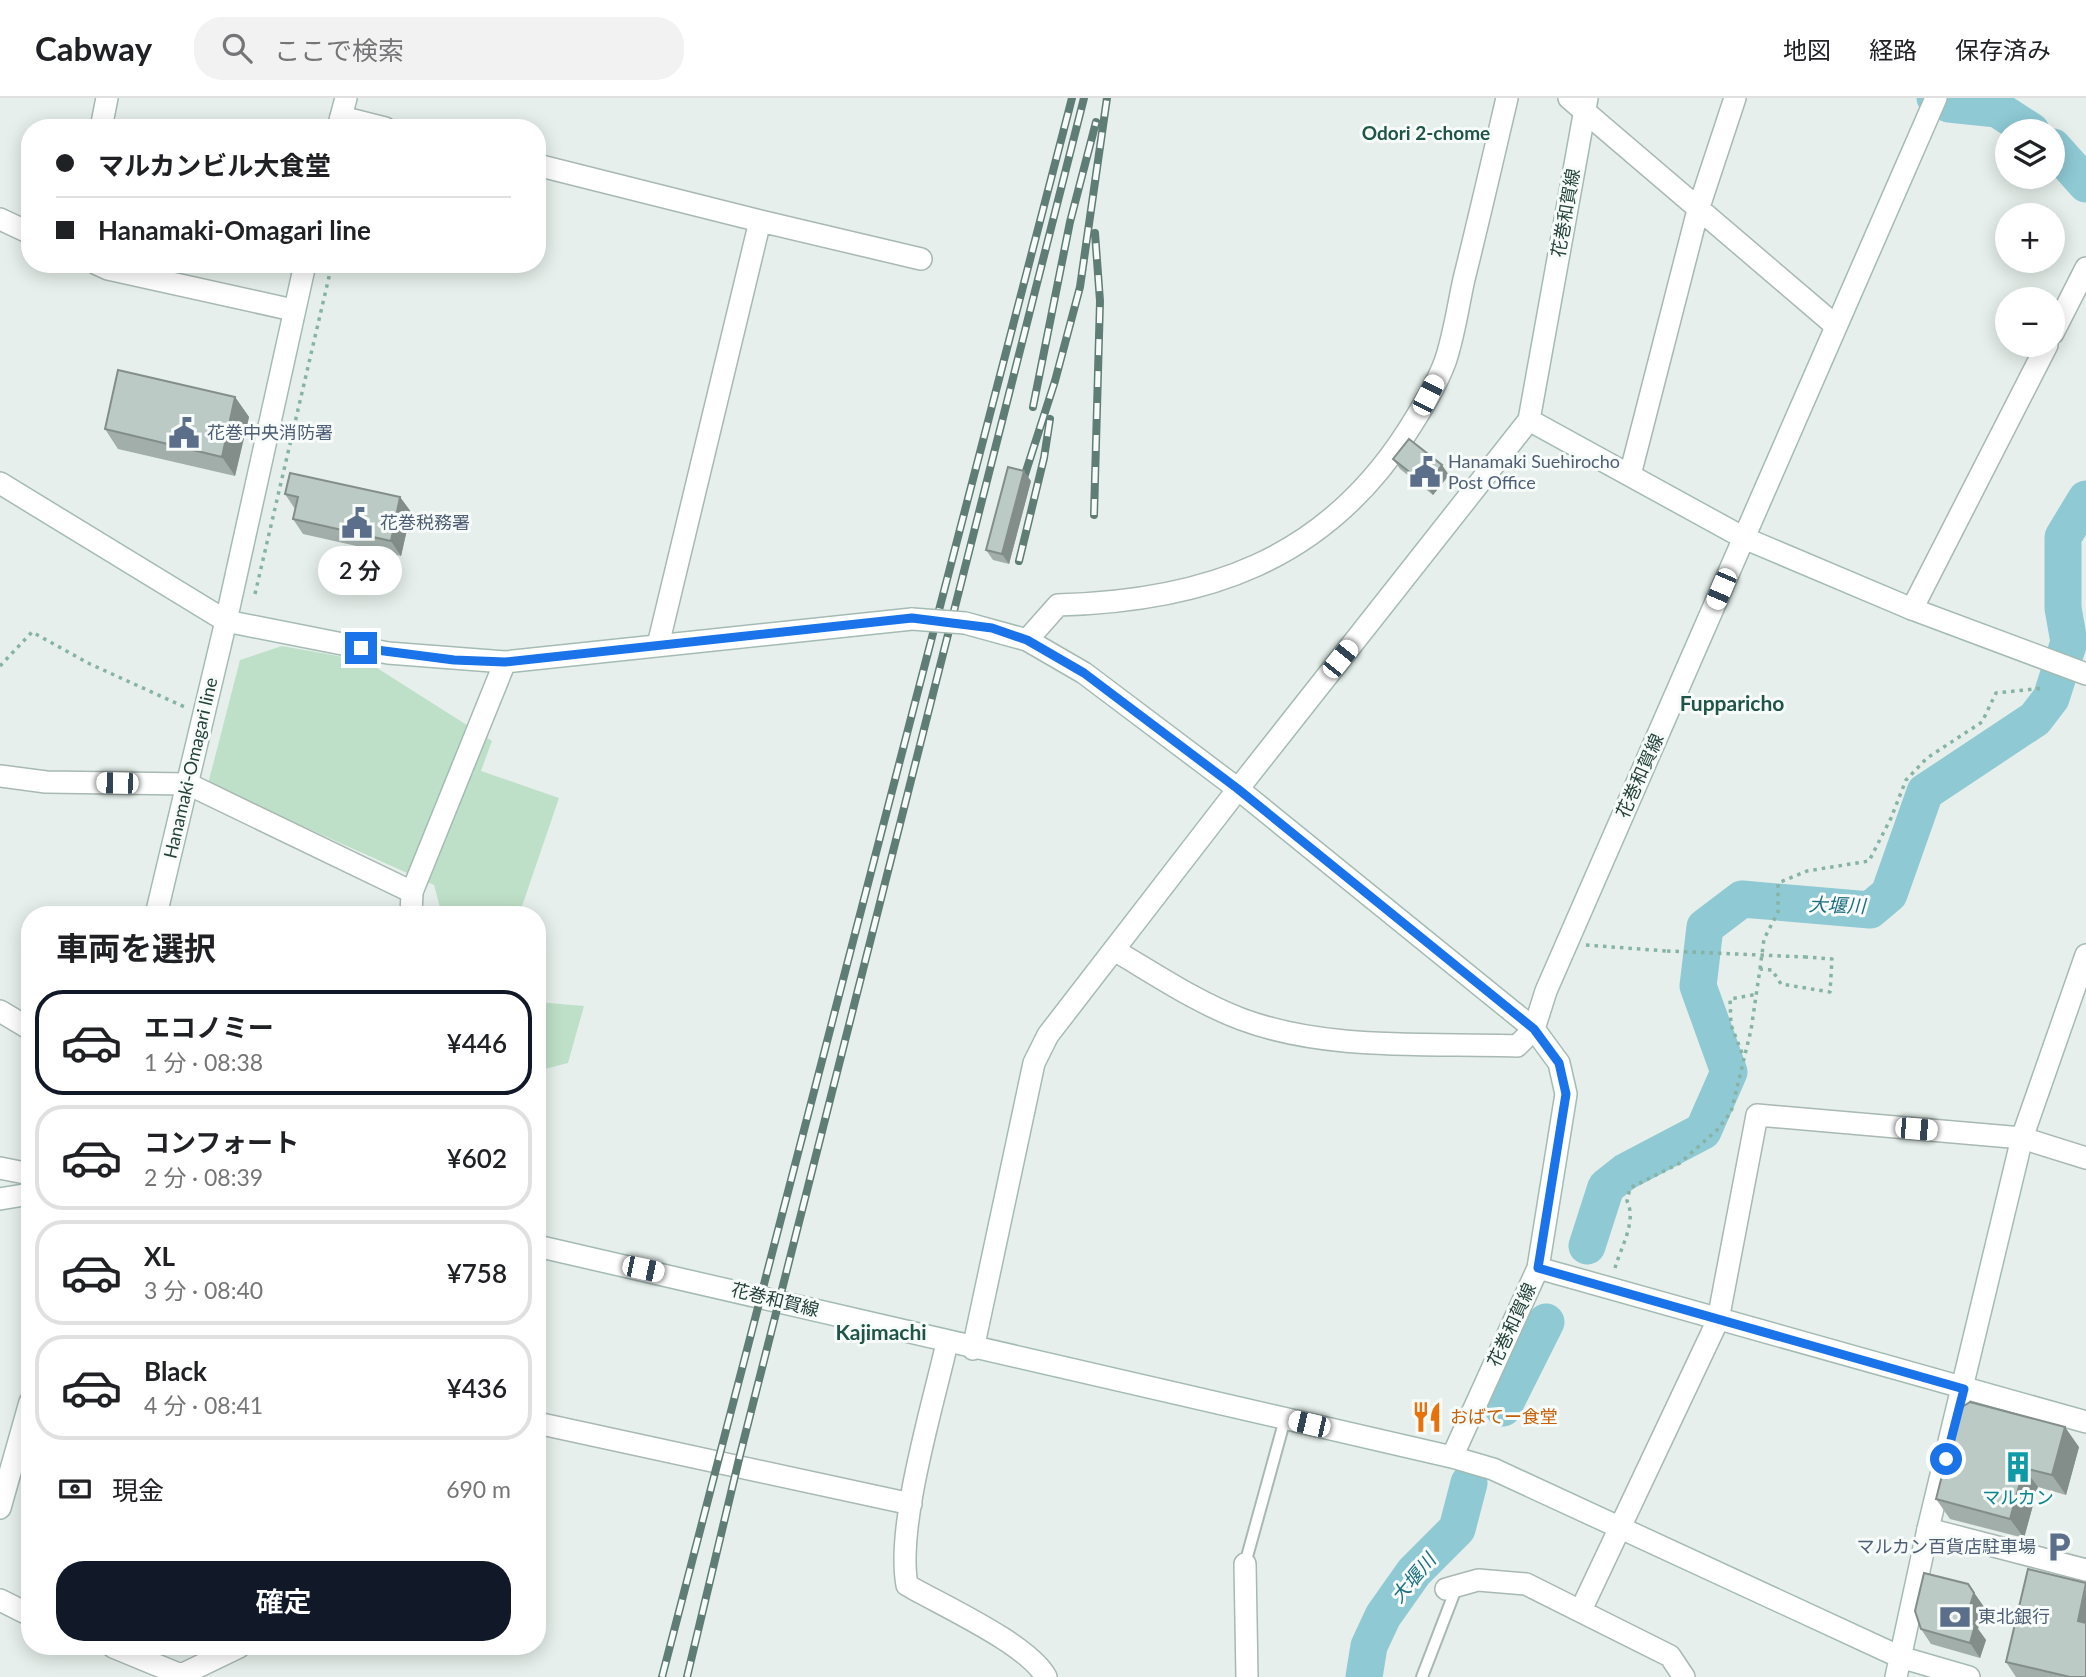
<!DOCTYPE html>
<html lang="ja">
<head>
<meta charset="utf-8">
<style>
  body { margin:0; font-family:Lato,"Noto Sans JP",sans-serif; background:#f2f2f2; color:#202124; height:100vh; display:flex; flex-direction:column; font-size:26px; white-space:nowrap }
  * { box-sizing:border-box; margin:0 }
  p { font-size:23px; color:#757577 }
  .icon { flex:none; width:38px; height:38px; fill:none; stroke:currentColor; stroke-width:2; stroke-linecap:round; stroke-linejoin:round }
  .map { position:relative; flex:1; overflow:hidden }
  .side { position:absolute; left:21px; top:808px; width:525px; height:749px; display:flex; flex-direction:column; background:#fff; border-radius:28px; box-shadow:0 4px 18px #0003 }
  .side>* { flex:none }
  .top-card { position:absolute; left:21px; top:21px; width:525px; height:154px; border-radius:28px; box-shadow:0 4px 18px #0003; display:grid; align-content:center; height:154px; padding:0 35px; background:#fff }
  .fabs { position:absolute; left:1995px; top:21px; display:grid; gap:14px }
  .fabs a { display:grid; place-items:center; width:70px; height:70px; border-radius:50%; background:#fff; box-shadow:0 4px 18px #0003; font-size:35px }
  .end { position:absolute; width:32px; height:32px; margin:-16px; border:9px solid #1a73e8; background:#fff; box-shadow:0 0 0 4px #fff }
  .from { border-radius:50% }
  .bubble { position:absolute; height:49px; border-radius:24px; background:#fff; box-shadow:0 4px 18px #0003; font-size:23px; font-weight:600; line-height:49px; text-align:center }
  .car { position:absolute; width:21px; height:42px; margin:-21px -10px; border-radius:9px; box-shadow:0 0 5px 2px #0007; background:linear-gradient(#fff 24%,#345 0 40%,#fff 0 76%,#345 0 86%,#fff 0) }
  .top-card b { display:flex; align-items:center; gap:24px; height:66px; font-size:26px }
  .top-card b+b { border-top:2px solid #e0e0e0 }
  .top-card i { width:18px; height:18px; background:#202124 }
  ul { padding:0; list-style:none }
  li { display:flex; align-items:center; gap:21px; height:105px; margin:0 14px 10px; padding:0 21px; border:4px solid #e0e0e0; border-radius:28px }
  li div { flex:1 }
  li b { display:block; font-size:26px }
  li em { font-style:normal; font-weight:600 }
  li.selected { border-color:#111827 }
  li>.icon { width:63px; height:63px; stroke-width:1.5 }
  h2 { padding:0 35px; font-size:32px; line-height:84px }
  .pay { display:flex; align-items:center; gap:18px; height:77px; padding:0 35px; font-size:26px }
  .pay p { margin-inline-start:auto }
  .button { display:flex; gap:14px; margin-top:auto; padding:14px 35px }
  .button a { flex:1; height:80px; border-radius:28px; background:#111827; color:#fff; font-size:28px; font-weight:600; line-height:80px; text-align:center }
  header { display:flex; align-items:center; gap:42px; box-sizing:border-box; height:98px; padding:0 35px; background:#fff; border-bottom:2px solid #e0e0e0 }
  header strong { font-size:33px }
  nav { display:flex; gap:38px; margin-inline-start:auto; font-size:24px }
  .search { width:490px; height:63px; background:#f2f2f2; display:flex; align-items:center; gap:18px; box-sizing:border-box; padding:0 24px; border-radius:28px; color:#757577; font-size:26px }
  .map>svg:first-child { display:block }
</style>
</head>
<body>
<header>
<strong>Cabway</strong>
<div class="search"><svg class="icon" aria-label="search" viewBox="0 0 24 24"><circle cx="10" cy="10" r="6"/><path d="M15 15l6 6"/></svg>ここで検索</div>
<nav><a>地図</a><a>経路</a><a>保存済み</a></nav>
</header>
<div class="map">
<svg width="2086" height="1579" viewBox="0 0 2086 1579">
  <rect width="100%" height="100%" fill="#e6efeb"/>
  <path fill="#bfe0c8" d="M282,548l84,15 126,80 -11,30 78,27 -40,117h-77l-8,-30 -226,-101 32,-124z
    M537,904l47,4 -16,57 -31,8z"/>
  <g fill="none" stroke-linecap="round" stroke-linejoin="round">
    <path stroke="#8ec9d4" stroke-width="37" d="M1935,0l14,6 48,5 34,22
      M2053,49l33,37
      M1587,1148l19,-59 19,-15 78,-41 26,-59 -31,-86 7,-59 37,-28 128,11 19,-16 36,-102 110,-73 16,-21 18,-56 -6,-34v-71l23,-38
      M1503,1310l43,-86
      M1364,1579l5,-31 14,-30 31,-44 43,-43 12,-46"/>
    <defs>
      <path id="lane" d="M1245,1466l40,-145
        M1422,1579l35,-91"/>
      <path id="street" d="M1569,0l267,228
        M341,19l44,11
        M101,30l6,-30
        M537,67l223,56 -102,424
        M0,121l30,14
        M760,123l161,38
        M97,166l11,5 185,41
        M2053,235l33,-65
        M1630,377l68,-265 37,-112
        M1912,511l135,-264
        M1027,542l31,-35c147,-4 266,-44 349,-173 14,-22 29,-46 38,-70 9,-26 13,-56 19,-83 15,-60 29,-121 43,-181
        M0,678l46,6 142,2 224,108
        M1114,852c41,24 82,52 127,69 85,32 186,24 276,27l17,-17
        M0,913l30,18
        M0,1070l30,6
        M947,1245c-14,62 -51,183 -40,242 36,21 121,59 139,92
        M537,1325l374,81
        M1928,1431l158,41
        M1245,1466l2,113
        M1446,1491l32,-9 48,4 144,72 14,21
        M0,1502l30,15
        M1581,1512l137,-290 39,-205 265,23 64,20
        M113,1549l68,28
        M177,1579l62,-30"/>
      <path id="secondary" d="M1587,0l-58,322 215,118 168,71 174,65
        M338,30l8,-30
        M305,166l-79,357 162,32 117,9 407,-43
        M0,385l226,138 -70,294
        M411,817l1,-23 93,-230
        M1534,931l12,-38 390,-893
        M0,1101l30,-5
        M537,1148l915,211 86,-189 28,-174 -7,-31 -25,-34 -296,-240 -154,-116 -57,-33 -62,-17
        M1538,1170l548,154
        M973,1251l61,-286 14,-28 190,-246 291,-369
        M1452,1359l41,12 407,188 69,20
        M0,1410l30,-106
        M1896,1579l32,-148 94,-391 64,-183"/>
    </defs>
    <use href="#lane" stroke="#a8b8b2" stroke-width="14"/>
    <use href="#street" stroke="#a8b8b2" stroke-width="24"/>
    <use href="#secondary" stroke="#a4bbb3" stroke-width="24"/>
    <path stroke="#86b3a5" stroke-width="3.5" stroke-dasharray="3.5 5" stroke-linecap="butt" d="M255,496l77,-330
      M0,568l32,-34 58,32 97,44
      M1586,847l81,6
      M1760,871l4,-30 14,-27v-29l29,-12 62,-10 22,-43 15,-38 21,-22 55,-36 14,-29 48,-5
      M1742,955l-11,-28 -1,-26 28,-5
      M1615,1170c6,-21 22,-47 12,-67l3,-13 50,-25 37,-33 14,-18 20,-82 9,-61 12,1 9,14 49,8 2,-33 -26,-2"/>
    <use href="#lane" stroke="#fff" stroke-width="10"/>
    <use href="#street" stroke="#fff" stroke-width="21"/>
    <use href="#secondary" stroke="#fff" stroke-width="21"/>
    <defs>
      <path id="rail" d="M1033,309l37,-185 26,-100
        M1020,392l35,-109 25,-94 27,-189
        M1094,417l6,-214 -5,-68
        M1019,463l25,-103 6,-39
        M662,1579l410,-1579
        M687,1579l53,-222 344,-1357"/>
    </defs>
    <use href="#rail" stroke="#5f7d75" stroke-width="8"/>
    <use href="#rail" stroke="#f7fbf9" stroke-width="5" stroke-dasharray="16" stroke-linecap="butt"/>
    <defs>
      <path id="secondary-bridge" d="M912,521l53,4"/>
    </defs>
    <use href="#secondary-bridge" stroke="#a4bbb3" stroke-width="24" stroke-linecap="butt"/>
    <path stroke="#86b3a5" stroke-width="3.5" stroke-dasharray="3.5 5" stroke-linecap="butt" d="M1667,853l139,6"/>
    <use href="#secondary-bridge" stroke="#fff" stroke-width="21"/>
  </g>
  <path fill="#a1aea9" d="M235,299l14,20 -14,59 -117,-27 -13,-20z
    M1393,361l56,16 -16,20 -33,-26z
    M1031,383l-22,83 -16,-4 -7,-10z
    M285,396l115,3 11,15 -10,44 -98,-22 -10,-15 2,-10z
    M2079,1349l-13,48 -28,-8 -14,51 -74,-19 -14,-20z
    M1968,1486l16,23 -6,22 8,11 -6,18 -49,-14 -10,-15z
    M2006,1564l80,15h-70z"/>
  <path fill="#838d89" d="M235,299l14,20 -14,59 -13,-19z
    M1442,367l7,10 -16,20 -7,-10z
    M1024,373l7,10 -22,83 -7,-10z
    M400,399l11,15 -10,44 -10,-15z
    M2065,1329l14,20 -13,48 -14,-20z
    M2024,1370l14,19 -14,51 -14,-19z
    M1968,1486l16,23 -6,22 8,11 -6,18 -10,-15 -5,-21z
    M2086,1489v45l-8,-11z"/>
  <path fill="#bbcac4" stroke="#838d89" stroke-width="2" d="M118,272l117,27 -13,60 -117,-28z
    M1409,341l33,26 -16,20 -33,-26z
    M1008,369l16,4 -22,83 -16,-4z
    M290,375l110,24 -9,44 -98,-22 5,-22 -13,-3z
    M1970,1304l95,25 -13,48 -28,-7 -14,51 -74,-20 23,-90z
    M2028,1471l58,14 -8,38 8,2v54h-16l-64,-15z
    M1924,1475l44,11 6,9 -9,29 10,3 -5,18 -49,-14 -6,-18z"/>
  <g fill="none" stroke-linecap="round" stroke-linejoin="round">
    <path stroke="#1a73e8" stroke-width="9" d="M361,550l93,12 51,2 407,-44 80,10 35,12 57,33 154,116 296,240 25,34 7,31 -28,174 426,121 -18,70"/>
  </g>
  <defs>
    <symbol id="civic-bare" viewBox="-9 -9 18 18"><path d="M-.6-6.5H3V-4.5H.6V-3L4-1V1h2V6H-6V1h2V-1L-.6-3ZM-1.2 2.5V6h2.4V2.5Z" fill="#5c6f8a" stroke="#f7fbf9" stroke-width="2.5" paint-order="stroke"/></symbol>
    <symbol id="restaurant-bare" viewBox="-9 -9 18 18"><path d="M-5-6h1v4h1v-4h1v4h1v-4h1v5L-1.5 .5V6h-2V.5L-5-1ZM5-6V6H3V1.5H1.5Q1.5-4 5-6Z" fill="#e8710a" stroke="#f7fbf9" stroke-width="2.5" paint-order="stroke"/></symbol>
    <symbol id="building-bare" viewBox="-9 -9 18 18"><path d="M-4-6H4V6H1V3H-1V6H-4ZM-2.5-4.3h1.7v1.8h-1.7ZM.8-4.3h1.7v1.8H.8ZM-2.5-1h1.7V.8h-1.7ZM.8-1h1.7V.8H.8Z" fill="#0f9aa8" stroke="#f7fbf9" stroke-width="2.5" paint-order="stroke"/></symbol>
    <symbol id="parking-bare" viewBox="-9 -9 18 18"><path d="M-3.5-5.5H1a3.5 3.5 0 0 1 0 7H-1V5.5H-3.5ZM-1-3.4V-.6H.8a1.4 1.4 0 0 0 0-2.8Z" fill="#5c6f8a" stroke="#f7fbf9" stroke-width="2.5" paint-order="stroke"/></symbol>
    <symbol id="bank-bare" viewBox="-9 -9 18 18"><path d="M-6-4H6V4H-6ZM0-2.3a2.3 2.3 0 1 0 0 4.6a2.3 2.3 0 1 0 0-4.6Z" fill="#5c6f8a" stroke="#f7fbf9" stroke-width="2.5" paint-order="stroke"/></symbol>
  </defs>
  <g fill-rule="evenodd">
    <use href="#civic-bare" x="162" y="313" width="44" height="44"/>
    <use href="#civic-bare" x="1403" y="352" width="44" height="44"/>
    <use href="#civic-bare" x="335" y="403" width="44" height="44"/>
    <use href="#restaurant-bare" x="1405" y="1297" width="44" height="44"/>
    <use href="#building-bare" x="1996" y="1347" width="44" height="44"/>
    <use href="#parking-bare" x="2037" y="1427" width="44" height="44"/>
    <use href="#bank-bare" x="1933" y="1497" width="44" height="44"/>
  </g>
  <g text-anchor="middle" stroke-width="6" stroke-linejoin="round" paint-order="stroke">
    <g font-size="18" fill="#24423a" stroke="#f7fbf9">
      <text transform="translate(1566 115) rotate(-80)" y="6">花巻和賀線</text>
      <text transform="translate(191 670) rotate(-77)" y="6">Hanamaki-Omagari line</text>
      <text transform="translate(1640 678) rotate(-66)" y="6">花巻和賀線</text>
      <text transform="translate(775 1202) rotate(14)" y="6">花巻和賀線</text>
      <text transform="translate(1512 1227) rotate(-65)" y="6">花巻和賀線</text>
    </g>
    <g font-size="18" fill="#4e5e75" stroke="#f7fbf9" text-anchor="start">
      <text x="207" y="341">花巻中央消防署</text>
      <text x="1448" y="370">Hanamaki Suehirocho<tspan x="1448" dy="21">Post Office</tspan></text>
      <text x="380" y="431">花巻税務署</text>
      <text x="2036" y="1455" text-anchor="end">マルカン百貨店駐車場</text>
      <text x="1978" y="1525">東北銀行</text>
    </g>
    <g font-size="18" fill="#c56008" stroke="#f7fbf9" text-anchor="start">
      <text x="1450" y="1325">おばてー食堂</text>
    </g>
    <g font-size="18" fill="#0d838f" stroke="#f7fbf9">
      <text x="2018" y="1406">マルカン</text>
    </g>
    <g font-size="19" font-weight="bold" fill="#1f5548" stroke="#f7fbf9">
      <text x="1426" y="42">Odori 2-chome</text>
    </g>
    <g font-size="19" font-style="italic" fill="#1c6f80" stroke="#f7fbf9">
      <text transform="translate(1837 807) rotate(2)" y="7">大堰川</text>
      <text transform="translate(1413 1480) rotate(-50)" y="7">大堰川</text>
    </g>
    <g font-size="21" font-weight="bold" fill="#1f5548" stroke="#f7fbf9">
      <text x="1732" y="613">Fupparicho</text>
      <text x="881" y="1242">Kajimachi</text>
    </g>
  </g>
</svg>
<div class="fabs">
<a><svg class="icon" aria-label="layers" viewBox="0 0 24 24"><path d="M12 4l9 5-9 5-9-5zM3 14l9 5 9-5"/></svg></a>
<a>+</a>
<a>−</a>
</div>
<i class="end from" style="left:1946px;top:1361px"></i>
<i class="end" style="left:361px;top:550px"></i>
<div class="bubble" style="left:318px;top:448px;width:84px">2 分</div>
<i class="car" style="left:1428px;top:297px;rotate:27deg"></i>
<i class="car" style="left:1721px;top:491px;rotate:203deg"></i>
<i class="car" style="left:1340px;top:561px;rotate:39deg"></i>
<i class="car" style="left:117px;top:685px;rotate:271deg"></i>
<i class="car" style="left:1916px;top:1031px;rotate:95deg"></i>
<i class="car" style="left:643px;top:1171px;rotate:102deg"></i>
<i class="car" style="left:1309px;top:1326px;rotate:283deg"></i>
<div class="top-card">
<b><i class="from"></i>マルカンビル大食堂</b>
<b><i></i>Hanamaki-Omagari line</b>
</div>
<section class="side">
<h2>車両を選択</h2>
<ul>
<li class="selected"><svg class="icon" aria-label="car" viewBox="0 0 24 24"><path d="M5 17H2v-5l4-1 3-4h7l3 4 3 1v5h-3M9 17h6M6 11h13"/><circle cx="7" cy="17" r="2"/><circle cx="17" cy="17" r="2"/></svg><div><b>エコノミー</b><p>1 分 · 08:38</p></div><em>¥446</em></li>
<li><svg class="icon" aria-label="car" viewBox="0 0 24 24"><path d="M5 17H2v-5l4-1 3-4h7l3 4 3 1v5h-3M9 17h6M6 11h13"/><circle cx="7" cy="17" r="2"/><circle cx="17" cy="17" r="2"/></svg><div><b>コンフォート</b><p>2 分 · 08:39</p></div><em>¥602</em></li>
<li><svg class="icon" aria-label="car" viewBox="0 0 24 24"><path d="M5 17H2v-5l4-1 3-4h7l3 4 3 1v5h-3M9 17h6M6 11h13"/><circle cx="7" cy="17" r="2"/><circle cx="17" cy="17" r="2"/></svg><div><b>XL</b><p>3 分 · 08:40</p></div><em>¥758</em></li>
<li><svg class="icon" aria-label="car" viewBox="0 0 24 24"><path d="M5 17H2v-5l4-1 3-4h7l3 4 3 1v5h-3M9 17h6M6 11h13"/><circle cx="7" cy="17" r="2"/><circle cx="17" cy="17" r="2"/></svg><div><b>Black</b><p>4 分 · 08:41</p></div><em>¥436</em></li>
</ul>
<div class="pay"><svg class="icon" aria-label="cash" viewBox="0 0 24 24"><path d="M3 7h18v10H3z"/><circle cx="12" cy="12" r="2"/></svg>現金<p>690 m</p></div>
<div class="button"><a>確定</a></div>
</section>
</div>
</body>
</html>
